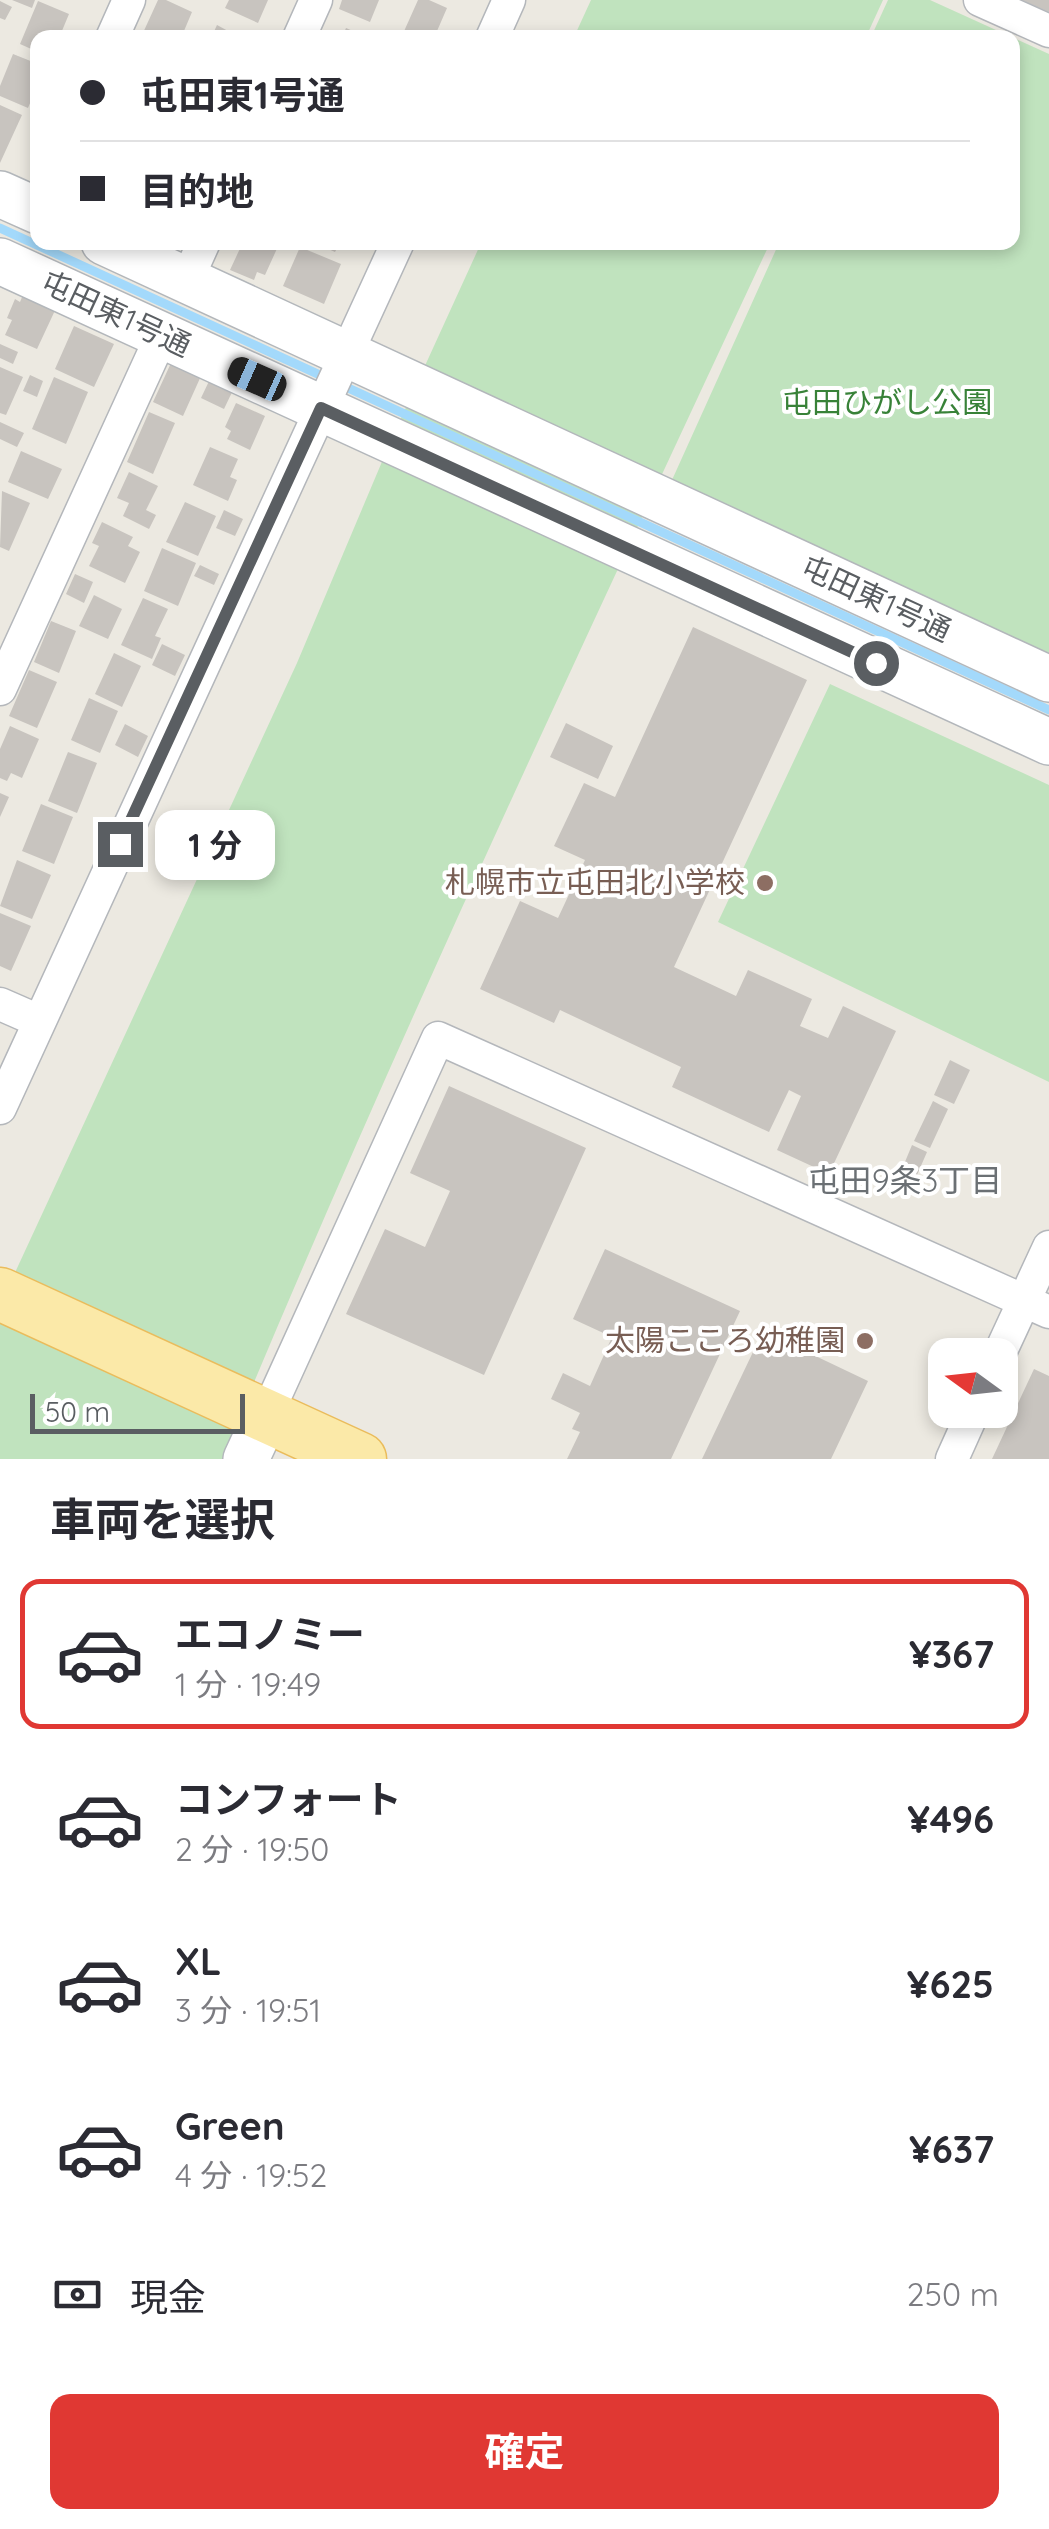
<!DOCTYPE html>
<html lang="ja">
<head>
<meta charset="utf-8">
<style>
  body { margin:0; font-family:Quicksand,"Noto Sans JP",sans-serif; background:#f7f7f7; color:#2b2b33; height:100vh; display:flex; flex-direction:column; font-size:38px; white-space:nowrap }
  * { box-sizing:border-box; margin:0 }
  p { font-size:32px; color:#7c7c81 }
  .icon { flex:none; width:55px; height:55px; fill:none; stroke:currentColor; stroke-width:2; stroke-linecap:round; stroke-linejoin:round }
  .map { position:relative; height:1459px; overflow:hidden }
  .panel { display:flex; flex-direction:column; background:#fff; flex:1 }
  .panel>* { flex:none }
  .hud { position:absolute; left:30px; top:30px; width:990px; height:220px; border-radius:20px; box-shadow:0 5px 15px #0003; display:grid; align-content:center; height:220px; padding:0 50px; background:#fff }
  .needle { width:65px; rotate:285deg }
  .tools { position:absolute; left:928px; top:1338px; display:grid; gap:20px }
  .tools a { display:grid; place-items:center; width:90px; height:90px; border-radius:20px; background:#fff; box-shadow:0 5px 15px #0003; font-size:50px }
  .scale { position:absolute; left:30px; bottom:25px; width:215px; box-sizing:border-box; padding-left:10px; border:5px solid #5a5e62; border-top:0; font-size:28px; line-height:35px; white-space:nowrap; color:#5a5e62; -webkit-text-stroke:8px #fff; paint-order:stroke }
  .end { position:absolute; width:45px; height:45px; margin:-22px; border:12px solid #5a5e62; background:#fff; box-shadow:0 0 0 5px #fff }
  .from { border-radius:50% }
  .bubble { position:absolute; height:70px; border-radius:20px; background:#fff; box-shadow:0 5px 15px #0003; font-size:32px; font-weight:700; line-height:70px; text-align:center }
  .car { position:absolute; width:30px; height:60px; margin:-30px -15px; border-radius:12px; box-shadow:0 0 8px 2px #0007; background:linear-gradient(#222 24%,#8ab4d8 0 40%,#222 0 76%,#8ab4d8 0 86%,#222 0) }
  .hud b { display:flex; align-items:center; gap:35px; height:95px; font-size:38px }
  .hud b+b { border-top:2px solid #e1e1e2 }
  .hud i { width:25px; height:25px; background:#2b2b33 }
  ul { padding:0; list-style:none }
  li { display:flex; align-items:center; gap:30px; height:150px; margin:0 20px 15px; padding:0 30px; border:5px solid transparent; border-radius:20px }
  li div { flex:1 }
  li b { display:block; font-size:38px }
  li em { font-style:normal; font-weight:700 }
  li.selected { border-color:#e03833 }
  li>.icon { width:90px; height:90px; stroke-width:1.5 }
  h2 { padding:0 50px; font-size:45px; line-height:120px }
  .pay { display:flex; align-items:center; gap:25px; height:110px; padding:0 50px; font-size:38px }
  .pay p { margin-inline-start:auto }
  .action { display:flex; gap:20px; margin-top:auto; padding:20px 50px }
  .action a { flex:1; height:115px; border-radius:20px; background:#e03833; color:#fff; font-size:40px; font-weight:700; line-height:115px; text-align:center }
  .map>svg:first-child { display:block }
</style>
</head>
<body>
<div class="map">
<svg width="1049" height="1459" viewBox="0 0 1049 1459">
  <rect width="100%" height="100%" fill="#ece9e1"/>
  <path fill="#c0e3be" d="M591,0h292l-17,37h-292z
    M888,0h42l119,54v601l-377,-175 107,-237 233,-1v-204l-141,-1z
    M481,243h289c-188,403 -378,805 -548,1216h-222v-154l297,-642 95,-225z
    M830,684l219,101v297l-331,-160z"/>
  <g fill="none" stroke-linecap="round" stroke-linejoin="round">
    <path stroke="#a3d9fb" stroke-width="9" d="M0,228l1049,482"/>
  </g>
  <path fill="#c8c4bf" d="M12,0h23l-3,8z
    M158,0h8l26,12 -11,26 -39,-3z
    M229,0h39l-10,23 -33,-15z
    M342,0h37l-9,22 -31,-13z
    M418,0h11l18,8 -13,30h-33z
    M1021,0h28v12z
    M0,1l12,6 -7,13 -5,-2z
    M38,1l31,13 -10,24h-21v14l-18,-8z
    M217,25l24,13h-30z
    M346,28l23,10h-27z
    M13,54l25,10v20l-10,24 -28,-12v-10z
    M0,105l22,10 -22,48z
    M243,242h37l-15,33 -8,-3 -3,8 -24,-10z
    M313,242h27l-5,10z
    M300,247l41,17 -17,40 -41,-18z
    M25,290l33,14 -21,45 -32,-14 7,-15 -5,-2 8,-19 5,3z
    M74,326l40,18 -20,43 -39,-18z
    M0,344l18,8 -5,12 -13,-6z
    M171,363l30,13 -18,40 -30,-14z
    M0,367l23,10 -17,38 -6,-2z
    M30,375l13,6 -6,16 -14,-6z
    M54,377l34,15 -22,52 -34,-15z
    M211,377l23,11 -10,21 -23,-11z
    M236,403l29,13 -15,34 -23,-11 4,-8 -6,-4z
    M149,412l26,11 -22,51 -26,-12z
    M0,422l24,11 -7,14 -17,-8z
    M210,447l28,12 -8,18 7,3 -9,21 -35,-16z
    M21,451l41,18 -14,30 -40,-17z
    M129,472l29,14 -12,24 10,5 -7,14 -26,-13 6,-13 -12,-5z
    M2,491l28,12 -21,48 -9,-4z
    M185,502l31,14 -18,40 -32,-14z
    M224,510l19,9 -8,17 -19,-8z
    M102,522l31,15 -5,9 12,6 -15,31 -36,-17 10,-20 -7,-3z
    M162,548l34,15 -18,43 -34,-15z
    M200,565l19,9 -5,11 -20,-9z
    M75,574l18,8 -9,21 -18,-9z
    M94,595l28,14 -14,30 -29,-13z
    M143,598l25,11 -13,27 6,2 -9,21 -31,-14z
    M51,621l25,10 -17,42 -25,-11z
    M693,627l114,53 -133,287 62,29 12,-26 64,29 -12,27 28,12 15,-32 53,25 -67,143 -52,-24 24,-54 -12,-6 -20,42 -97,-45 9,-20 -121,-57 -6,13 -74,-34 40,-88 38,17 27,-58 -31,-14 30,-63 31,14z
    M162,644l23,11 -10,21 -23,-11z
    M114,653l27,13 -19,41 -27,-13z
    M29,670l28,12 -20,46 -28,-12z
    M89,698l29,13 -18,42 -29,-13z
    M566,723l47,23 -15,33 -48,-22z
    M125,724l23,12 -10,21 -23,-12z
    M10,726l29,13 -17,39 -11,-5 -4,8 -7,-3v-29z
    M68,752l29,11 -20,50 -29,-12z
    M0,793l9,4 -9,20z
    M41,804l32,13 -19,47 -32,-13z
    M17,860l34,15 -19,44 -32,-13z
    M0,913l31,13 -20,45 -11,-5z
    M950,1060l20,10 -16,34 -20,-9z
    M449,1086l137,62 -102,227 -138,-61 39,-85 40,18 25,-56 -40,-18z
    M933,1101l15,8 -18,39 -16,-7z
    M912,1145l15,7 -10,23 -15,-6z
    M605,1249l135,62 -69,148h-104l13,-27 -8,-3 8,-16 -29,-14 12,-26 27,13 22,-49 -39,-18z
    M763,1331l105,50 -37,78h-129z
    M1034,1369l15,7v83h-57z"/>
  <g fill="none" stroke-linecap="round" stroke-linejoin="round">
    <defs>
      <path id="street" d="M980,0l69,31
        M112,38l17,-38
        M299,38l17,-38
        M492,38l17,-38
        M186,282l18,-40
        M0,689l162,-354
        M0,1004l39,17
        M0,1108l398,-866
        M999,1355l50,-108
        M266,1416l172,-378 611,274
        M952,1459l22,-49"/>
      <path id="secondary" d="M0,194l38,17
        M104,242l945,437
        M0,261l1049,481
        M246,1459l20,-43"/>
      <path id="primary" d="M0,1294l360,165"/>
    </defs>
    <use href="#street" stroke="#b4b7bb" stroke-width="35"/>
    <use href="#secondary" stroke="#b3b7bb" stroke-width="48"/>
    <use href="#primary" stroke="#eabc5c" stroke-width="55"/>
    <use href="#street" stroke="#fff" stroke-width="32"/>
    <use href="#secondary" stroke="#fff" stroke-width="45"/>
    <use href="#primary" stroke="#fbe9a8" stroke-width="52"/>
  </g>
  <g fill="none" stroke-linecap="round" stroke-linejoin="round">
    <path stroke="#5a5e62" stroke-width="12" d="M120,844l201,-436 555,255"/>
  </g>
  <g fill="#8d6e63" stroke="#fff" stroke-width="4">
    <circle cx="765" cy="883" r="10"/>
    <circle cx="865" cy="1341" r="10"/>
  </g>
  <g text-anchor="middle" stroke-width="8" stroke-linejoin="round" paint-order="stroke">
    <g font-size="30" fill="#5a5e62" stroke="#fff">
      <text transform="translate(116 314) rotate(25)" y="10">屯田東1号通</text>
      <text transform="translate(876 599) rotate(25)" y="10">屯田東1号通</text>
    </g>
    <g font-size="30" fill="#388238" stroke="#fff">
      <text x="887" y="413">屯田ひがし公園</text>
    </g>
    <g font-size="30" fill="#785e54" stroke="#fff" text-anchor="end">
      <text x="745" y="893">札幌市立屯田北小学校</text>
      <text x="845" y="1351">太陽こころ幼稚園</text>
    </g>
    <g font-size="32" fill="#6b7074" stroke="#fff">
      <text x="905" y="1192">屯田9条3丁目</text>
    </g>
  </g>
</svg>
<div class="tools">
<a><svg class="needle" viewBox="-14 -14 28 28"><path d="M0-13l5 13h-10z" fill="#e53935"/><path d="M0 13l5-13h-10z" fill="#7c7c81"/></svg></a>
</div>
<div class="scale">50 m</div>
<i class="end from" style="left:876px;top:663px"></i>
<i class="end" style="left:120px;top:844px"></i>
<div class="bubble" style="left:155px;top:810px;width:120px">1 分</div>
<i class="car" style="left:257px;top:379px;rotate:294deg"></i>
<div class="hud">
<b><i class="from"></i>屯田東1号通</b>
<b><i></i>目的地</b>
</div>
</div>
<section class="panel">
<h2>車両を選択</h2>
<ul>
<li class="selected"><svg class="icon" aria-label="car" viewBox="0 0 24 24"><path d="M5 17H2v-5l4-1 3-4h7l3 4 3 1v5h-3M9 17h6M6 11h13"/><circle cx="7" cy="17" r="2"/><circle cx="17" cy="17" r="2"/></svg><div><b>エコノミー</b><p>1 分 · 19:49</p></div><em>¥367</em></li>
<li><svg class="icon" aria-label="car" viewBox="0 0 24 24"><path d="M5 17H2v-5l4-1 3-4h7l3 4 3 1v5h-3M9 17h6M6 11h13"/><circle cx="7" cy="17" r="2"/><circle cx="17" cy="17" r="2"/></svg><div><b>コンフォート</b><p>2 分 · 19:50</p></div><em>¥496</em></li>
<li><svg class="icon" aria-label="car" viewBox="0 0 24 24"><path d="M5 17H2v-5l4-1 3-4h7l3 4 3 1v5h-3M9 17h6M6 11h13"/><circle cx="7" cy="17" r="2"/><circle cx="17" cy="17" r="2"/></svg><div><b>XL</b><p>3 分 · 19:51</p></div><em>¥625</em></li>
<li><svg class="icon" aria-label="car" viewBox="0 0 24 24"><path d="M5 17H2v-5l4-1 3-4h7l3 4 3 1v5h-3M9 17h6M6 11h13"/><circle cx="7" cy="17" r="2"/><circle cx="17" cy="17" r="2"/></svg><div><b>Green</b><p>4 分 · 19:52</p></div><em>¥637</em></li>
</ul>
<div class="pay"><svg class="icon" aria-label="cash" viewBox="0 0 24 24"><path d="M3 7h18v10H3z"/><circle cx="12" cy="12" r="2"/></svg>現金<p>250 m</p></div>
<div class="action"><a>確定</a></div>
</section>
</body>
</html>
